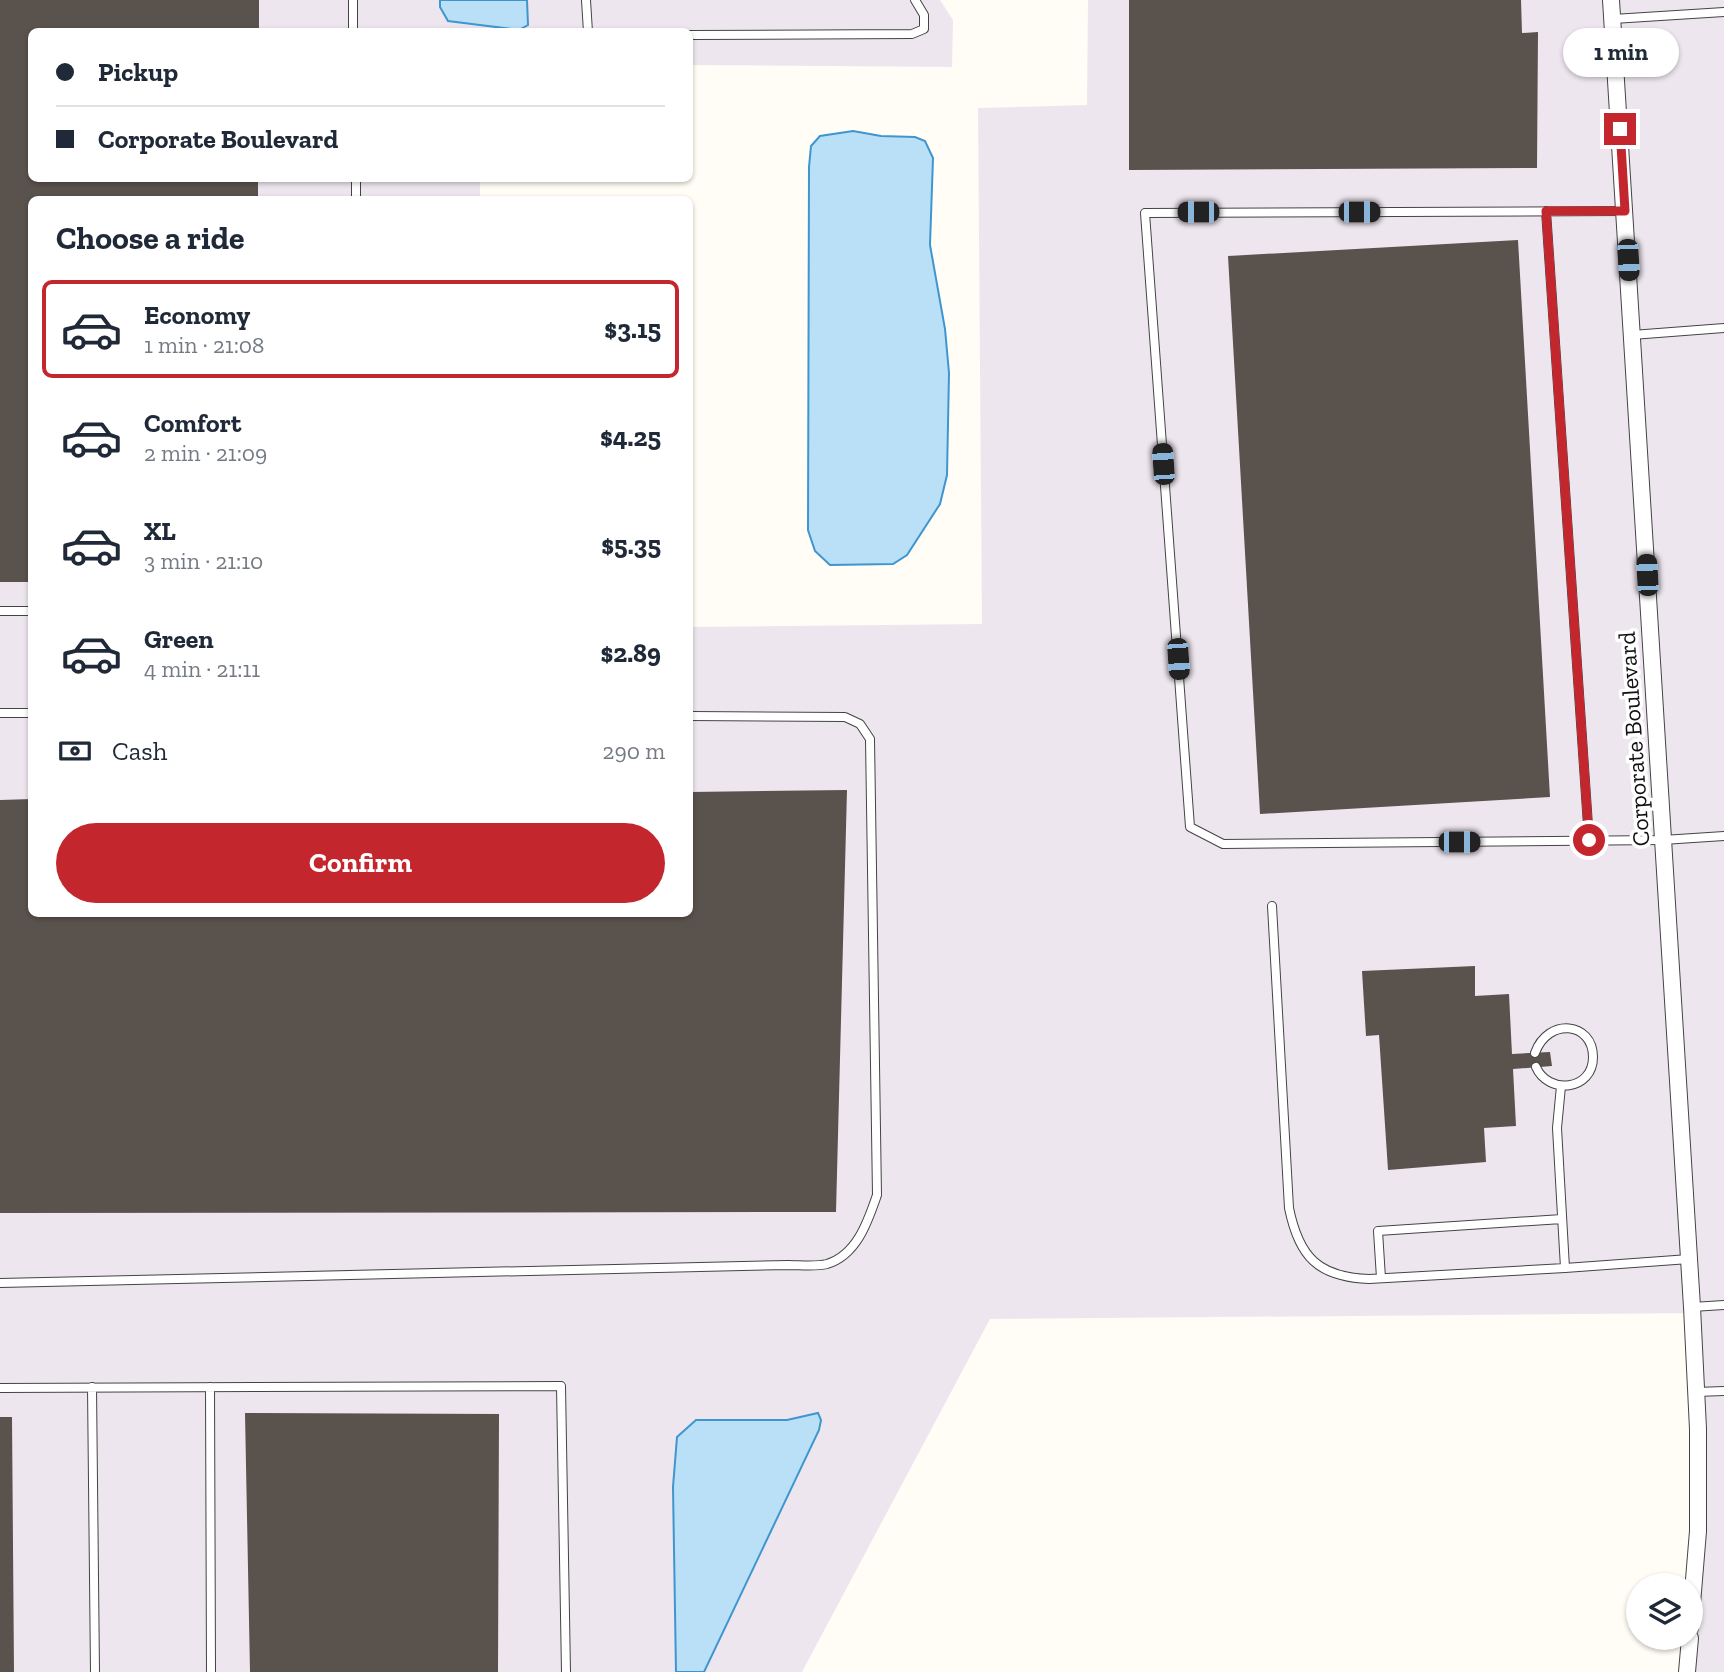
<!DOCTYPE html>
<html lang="en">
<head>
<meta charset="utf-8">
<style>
  body { margin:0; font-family:"Zilla Slab",serif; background:#f2f2f3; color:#1f2937; height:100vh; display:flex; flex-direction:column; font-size:26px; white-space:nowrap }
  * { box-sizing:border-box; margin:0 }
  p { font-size:23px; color:#747a83 }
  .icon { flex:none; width:38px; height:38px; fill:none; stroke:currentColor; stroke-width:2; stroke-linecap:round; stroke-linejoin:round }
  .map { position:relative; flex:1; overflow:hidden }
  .sheet { position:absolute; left:28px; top:196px; width:665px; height:721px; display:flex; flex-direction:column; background:#fff; border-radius:10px; box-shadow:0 2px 5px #0004 }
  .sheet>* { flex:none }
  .top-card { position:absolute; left:28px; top:28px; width:665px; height:154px; border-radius:10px; box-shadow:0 2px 5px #0004; display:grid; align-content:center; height:154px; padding:0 28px; background:#fff }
  .fabs { position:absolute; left:1626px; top:1573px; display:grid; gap:14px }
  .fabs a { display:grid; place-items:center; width:77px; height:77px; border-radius:50%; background:#fff; box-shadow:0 2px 5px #0004; font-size:35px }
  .end { position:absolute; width:32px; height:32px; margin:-16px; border:9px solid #c4262e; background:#fff; box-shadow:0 0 0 4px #fff }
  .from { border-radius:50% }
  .bubble { position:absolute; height:49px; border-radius:24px; background:#fff; box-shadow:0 2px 5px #0004; font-size:23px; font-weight:700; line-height:49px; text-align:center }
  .car { position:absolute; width:21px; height:42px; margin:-21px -10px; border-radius:9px; box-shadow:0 0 5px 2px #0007; background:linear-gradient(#222 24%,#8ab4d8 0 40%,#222 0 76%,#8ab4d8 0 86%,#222 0) }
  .top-card b { display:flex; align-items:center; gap:24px; height:66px; font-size:26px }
  .top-card b+b { border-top:2px solid #e0e1e3 }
  .top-card i { width:18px; height:18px; background:#1f2937 }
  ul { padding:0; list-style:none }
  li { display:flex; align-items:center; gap:21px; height:98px; margin:0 14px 10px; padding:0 14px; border:4px solid transparent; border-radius:10px }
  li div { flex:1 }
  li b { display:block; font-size:26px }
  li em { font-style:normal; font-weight:700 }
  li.current { border-color:#c4262e }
  li>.icon { width:63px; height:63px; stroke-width:1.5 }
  h2 { padding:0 28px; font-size:32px; line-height:84px }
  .pay { display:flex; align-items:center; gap:18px; height:77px; padding:0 28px; font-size:26px }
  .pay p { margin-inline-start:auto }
  .cta { display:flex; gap:14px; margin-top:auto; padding:14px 28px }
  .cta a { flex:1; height:80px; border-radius:42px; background:#c4262e; color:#fff; font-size:28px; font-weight:700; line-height:80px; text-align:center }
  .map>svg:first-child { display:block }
</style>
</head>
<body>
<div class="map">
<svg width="1724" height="1672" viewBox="0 0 1724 1672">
  <rect width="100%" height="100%" fill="#fffdf5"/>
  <path fill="#eee6ef" d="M0,0h940l13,20 -1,47 -262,-2v-33h-658v146h448v21l-448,1v714h658v-287l292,-3 -4,-516 109,-3 1,-105h636v1672h-31l7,-359 -710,6 -188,353h-802z"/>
  <path fill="#b9e0f7" stroke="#3f96cf" stroke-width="2" d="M440,0h87l1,25 -9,5 -71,-9 -8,-14z
    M853,131l28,5 34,1 10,4 8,17 -3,87 15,84 4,44 -2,102 -7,29 -33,51 -14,9 -63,1 -15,-14 -7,-21 1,-363 2,-21 9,-10z
    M818,1413l3,7 -2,10 -115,242h-28l-3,-185 4,-50 19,-17h91z"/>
  <path fill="#5a524d" d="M0,0h259v32h-227v146h226v22h-226v382h-32z
    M1129,0h392l1,33 16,-1 -1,136 -408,2z
    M1518,240l32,557 -290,17 -32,-558z
    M847,790l-11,422 -836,1v-413l32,-1v115h658v-122z
    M1475,966v30l34,-2 3,60 38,-2 2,14 -39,3 3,57 -32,2 2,34 -98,8 -9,-135 -13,1 -4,-65z
    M245,1413l254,1 -1,258h-248z
    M0,1417h12l2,255h-14z"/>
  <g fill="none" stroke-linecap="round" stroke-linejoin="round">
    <defs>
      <path id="lane" d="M353,0v32
        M586,0l2,32
        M1613,19l111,-7
        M690,35l222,-1 12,-5v-14l-9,-15
        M356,178v22
        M1546,211l43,629
        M1625,211l-480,2 45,614 33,17 440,-4 61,-4
        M1632,335l92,-7
        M0,611h32
        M0,713h32
        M1272,906l17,302c10,49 29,69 80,71l196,-11
        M1535,1053c13,-36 58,-31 58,4 0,34 -45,38 -57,10
        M1561,1086l-4,42 8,140 124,-9
        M1381,1278l-3,-47 184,-12
        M0,1283l788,-18c12,0 27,2 39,-1 30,-9 41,-43 50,-69l-7,-456 -10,-15 -15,-7 -155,-1
        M1692,1307l32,-2
        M92,1387l3,285
        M210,1387l1,285
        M0,1388l561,-2 5,286
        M1696,1392l28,-1"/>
      <path id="street" d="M1611,0l81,1307 6,122v102l-8,97
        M1687,1672l3,-34"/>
    </defs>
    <use href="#lane" stroke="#444" stroke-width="10"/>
    <use href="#street" stroke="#444" stroke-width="18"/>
    <use href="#lane" stroke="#fff" stroke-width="8"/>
    <use href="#street" stroke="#fff" stroke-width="16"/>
  </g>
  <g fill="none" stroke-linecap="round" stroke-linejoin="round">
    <path stroke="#c4262e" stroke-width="9" d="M1589,840l-43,-629h79l-5,-82"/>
  </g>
  <g text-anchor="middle" stroke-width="7" stroke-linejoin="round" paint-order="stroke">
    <g font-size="24" fill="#111" stroke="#fff">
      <text transform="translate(1634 739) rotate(-94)" y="8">Corporate Boulevard</text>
    </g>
  </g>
</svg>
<div class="fabs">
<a><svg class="icon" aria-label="layers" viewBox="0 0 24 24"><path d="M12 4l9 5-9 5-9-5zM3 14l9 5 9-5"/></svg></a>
</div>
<i class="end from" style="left:1589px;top:840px"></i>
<i class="end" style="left:1620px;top:129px"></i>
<div class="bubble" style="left:1563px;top:28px;width:116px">1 min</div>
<i class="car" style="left:1198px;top:212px;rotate:270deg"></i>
<i class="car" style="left:1359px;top:212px;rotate:90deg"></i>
<i class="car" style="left:1628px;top:260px;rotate:177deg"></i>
<i class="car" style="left:1163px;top:464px;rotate:356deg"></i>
<i class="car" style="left:1647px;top:575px;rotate:357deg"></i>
<i class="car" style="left:1178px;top:659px;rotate:176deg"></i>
<i class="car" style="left:1459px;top:842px;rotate:90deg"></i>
<div class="top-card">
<b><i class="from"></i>Pickup</b>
<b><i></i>Corporate Boulevard</b>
</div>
<section class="sheet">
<h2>Choose a ride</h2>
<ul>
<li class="current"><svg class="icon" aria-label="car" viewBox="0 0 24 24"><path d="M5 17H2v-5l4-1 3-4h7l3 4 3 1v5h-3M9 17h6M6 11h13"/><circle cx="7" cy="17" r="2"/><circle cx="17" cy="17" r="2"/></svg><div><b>Economy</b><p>1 min · 21:08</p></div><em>$3.15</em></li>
<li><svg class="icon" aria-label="car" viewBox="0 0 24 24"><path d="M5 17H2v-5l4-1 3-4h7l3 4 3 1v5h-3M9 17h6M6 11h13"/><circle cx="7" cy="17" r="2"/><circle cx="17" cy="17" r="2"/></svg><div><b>Comfort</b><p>2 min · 21:09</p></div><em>$4.25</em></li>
<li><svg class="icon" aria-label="car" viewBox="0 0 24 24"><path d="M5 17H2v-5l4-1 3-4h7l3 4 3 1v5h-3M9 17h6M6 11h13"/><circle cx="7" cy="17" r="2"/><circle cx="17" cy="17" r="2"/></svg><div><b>XL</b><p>3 min · 21:10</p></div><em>$5.35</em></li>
<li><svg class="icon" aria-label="car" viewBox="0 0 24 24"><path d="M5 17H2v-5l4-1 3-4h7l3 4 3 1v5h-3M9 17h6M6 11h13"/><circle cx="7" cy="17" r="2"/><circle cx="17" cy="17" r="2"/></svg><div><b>Green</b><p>4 min · 21:11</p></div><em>$2.89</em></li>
</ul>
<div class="pay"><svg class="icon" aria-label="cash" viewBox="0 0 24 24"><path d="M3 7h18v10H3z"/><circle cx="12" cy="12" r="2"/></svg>Cash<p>290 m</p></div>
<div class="cta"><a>Confirm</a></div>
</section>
</div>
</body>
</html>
